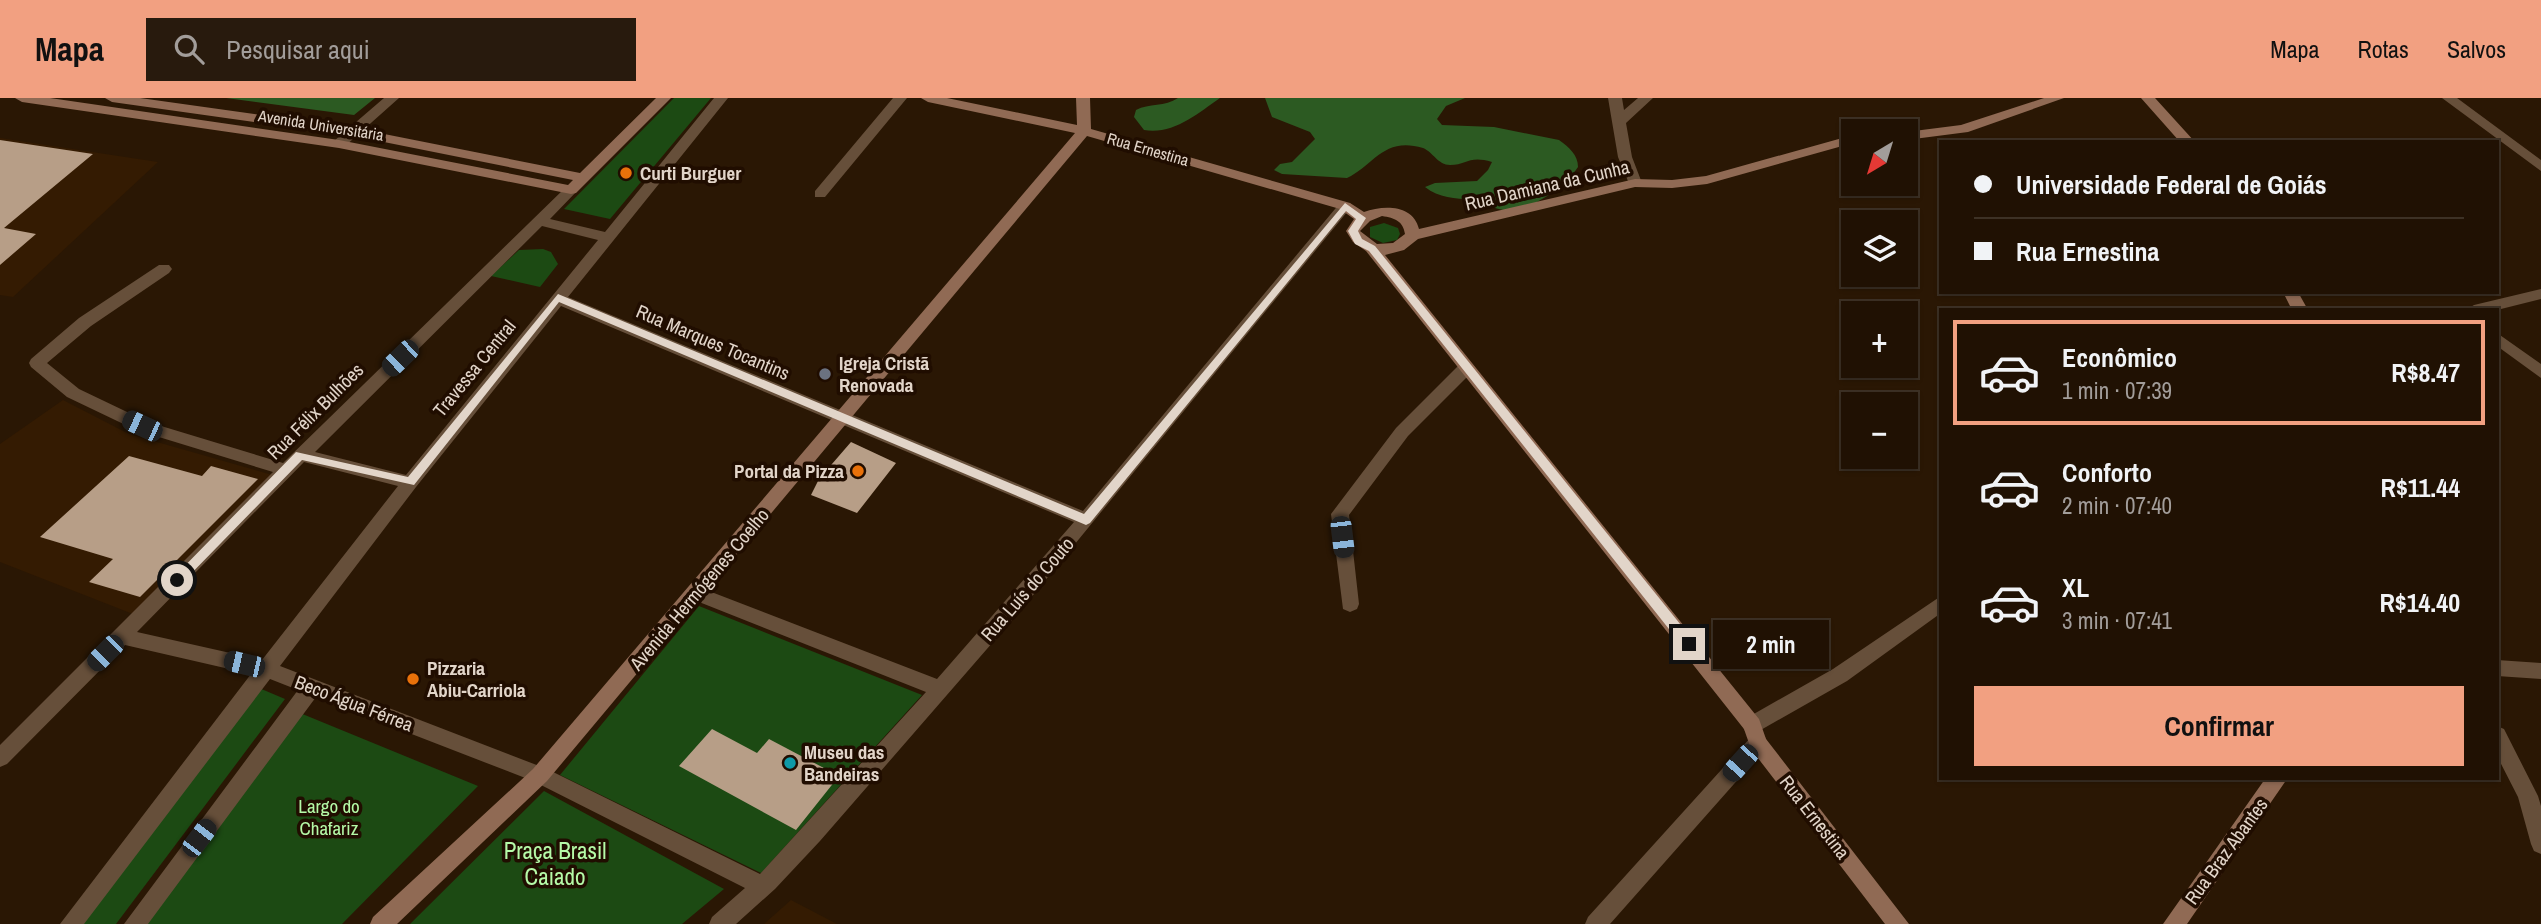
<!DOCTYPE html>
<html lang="pt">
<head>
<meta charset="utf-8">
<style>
  body { margin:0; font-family:"Archivo Narrow",sans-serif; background:#281a0d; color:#f1f3f6; height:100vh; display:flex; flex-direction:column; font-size:26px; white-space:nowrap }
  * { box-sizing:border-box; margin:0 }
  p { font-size:23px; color:#a29d9a }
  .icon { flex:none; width:38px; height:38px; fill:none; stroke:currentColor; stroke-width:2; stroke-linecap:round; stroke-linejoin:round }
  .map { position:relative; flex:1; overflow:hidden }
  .panel { position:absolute; left:1939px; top:210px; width:560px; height:472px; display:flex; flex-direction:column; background:#201103; border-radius:0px; box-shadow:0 2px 5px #0004,0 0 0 2px #3d3125 }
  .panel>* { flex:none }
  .top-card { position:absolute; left:1939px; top:42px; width:560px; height:154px; border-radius:0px; box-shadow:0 2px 5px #0004,0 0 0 2px #3d3125; display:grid; align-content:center; height:154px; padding:0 35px; background:#201103 }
  .needle { width:46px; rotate:218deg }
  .buttons { position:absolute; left:1841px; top:21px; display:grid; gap:14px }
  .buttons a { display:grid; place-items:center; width:77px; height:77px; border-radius:0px; background:#201103; box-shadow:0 2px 5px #0004,0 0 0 2px #3d3125; font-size:35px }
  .end { position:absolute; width:32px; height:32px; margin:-16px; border:9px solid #e2d5c9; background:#111; box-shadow:0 0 0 4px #111 }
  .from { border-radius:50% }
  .bubble { position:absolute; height:49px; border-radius:0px; background:#201103; box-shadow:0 2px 5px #0004,0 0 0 2px #3d3125; font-size:23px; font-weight:700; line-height:49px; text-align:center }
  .car { position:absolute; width:21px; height:42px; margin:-21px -10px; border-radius:9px; box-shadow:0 0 5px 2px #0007; background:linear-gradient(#222 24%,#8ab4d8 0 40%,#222 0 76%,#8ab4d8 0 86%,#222 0) }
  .top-card b { display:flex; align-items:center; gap:24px; height:66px; font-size:26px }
  .top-card b+b { border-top:2px solid #3d3125 }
  .top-card i { width:18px; height:18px; background:#f1f3f6 }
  ul { padding:12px 0 0; list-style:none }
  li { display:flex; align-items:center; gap:21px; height:105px; margin:0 14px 10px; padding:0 21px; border:4px solid transparent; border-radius:0px }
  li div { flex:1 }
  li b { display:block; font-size:26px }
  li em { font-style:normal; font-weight:700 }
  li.current { border-color:#f2a081 }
  li>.icon { width:63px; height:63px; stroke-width:1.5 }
  .button { display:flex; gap:14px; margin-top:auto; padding:14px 35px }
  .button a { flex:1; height:80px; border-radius:0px; background:#f2a081; color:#111; font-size:28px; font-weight:700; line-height:80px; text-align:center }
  header { display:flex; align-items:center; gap:42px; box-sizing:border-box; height:98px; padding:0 35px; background:#f2a081; color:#111 }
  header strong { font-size:33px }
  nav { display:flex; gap:38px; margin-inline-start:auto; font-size:24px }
  .search { width:490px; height:63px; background:#281a0d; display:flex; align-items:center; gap:18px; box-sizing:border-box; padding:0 24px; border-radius:0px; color:#a29d9a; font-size:26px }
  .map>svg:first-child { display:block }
</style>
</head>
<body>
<header>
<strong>Mapa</strong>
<div class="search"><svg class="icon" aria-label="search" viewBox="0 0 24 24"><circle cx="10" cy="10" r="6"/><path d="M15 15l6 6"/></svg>Pesquisar aqui</div>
<nav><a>Mapa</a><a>Rotas</a><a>Salvos</a></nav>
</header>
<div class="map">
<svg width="2541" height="826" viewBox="0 0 2541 826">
  <rect width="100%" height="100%" fill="#2a1704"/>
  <path fill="#341b02" d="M0,40l158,24 -145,135 -13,-2z
    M63,302l66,34 147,42 -138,140 -138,-54v-118z
    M791,802l46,24h-73z"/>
  <path fill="#1c4a13" d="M674,0h37l-101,121 -46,-10z
    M1384,125l14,5 2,6 -3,6 -14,3 -13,-6v-10z
    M543,151l8,3 7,12 -18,23 -49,-11 28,-26z
    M699,508l223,89 -161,178 -201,-98z
    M259,590l26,11 -169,225h-40z
    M300,615l178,73 -136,138h-195z
    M544,693l180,98 -42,35h-272z"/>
  <path fill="#2c5a22" d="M226,0h149l-21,17z
    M1178,0h42c-23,16 -47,37 -76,32l-10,-13 2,-7c13,-7 29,-3 42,-12z
    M1265,0h200l-19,8 -9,13 5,6 52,2 65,13c10,7 19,15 19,27 -14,21 -48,45 -74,43 -11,-1 -21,-9 -32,-10 -17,-2 -33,-2 -47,-13l10,-4 42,-2 11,-11 4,-8c-23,-7 -25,3 -42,3 -12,0 -17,-13 -27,-17 -39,-12 -49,17 -76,30l-65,-4 -8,-4 6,-6 12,-2 23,-23 -5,-7 -38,-15z"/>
  <path fill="#b79e87" d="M0,42l93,14 -89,74 32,6 -36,31z
    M851,344l45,21 -39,50 -46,-18 8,-16z
    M129,358l73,20 9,-10 47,13 -118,118 -51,-15 24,-23 -73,-22z
    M712,631l45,24 12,-14 70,37 -43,54 -117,-64z"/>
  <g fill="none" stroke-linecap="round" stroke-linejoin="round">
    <path fill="#664f3a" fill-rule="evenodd" d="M384,0h15l-55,49h-10v-6z
      M714,0h14l-160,199 515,214 257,-308h10l2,3 -332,405 -200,230 -45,48 -39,35h-27l3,-7 33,-29 -212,-107 -217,-84 -168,227h-24l174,-234 -28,-11 -186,245h-24l191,-250 -126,-29 -118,119 -7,3v-22l273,-273 -137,-42 -69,-33 -36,-30 -2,-4 2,-4 48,-41 80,-53h10l3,4 -3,4 -78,53 -44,37 32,26 69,33 135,41 283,-276 5,-1 7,4 -28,29 55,13zM542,128l56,14 -192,235 -91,-23zM561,208l513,216 -137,157 -236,-91 -6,-2 -6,2 -3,5 3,5 237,94 -166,182 -213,-105 -267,-103 136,-179zM304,364l94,24 -136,174 -125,-28z
      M893,0h14l-82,99h-10v-6z
      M1608,0h14l2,12 14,-12h15l-27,25 6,34 10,26 -2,3h-10l-12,-29z
      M2442,0h15l84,62v11z
      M2541,191v10l-44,11h-31l8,-5z
      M2497,235l44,31v14l-44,-32z
      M1467,263l8,6 -2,4 -65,65 -59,79 10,89 -2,5 -7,3 -7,-3 -12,-95 65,-86 65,-65z
      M1941,498v17l-94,68 -88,50 -7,3 -7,-3 -3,-6 3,-6 88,-50z
      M2497,562l44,3v16l-44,-3z
      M2497,628l7,3 34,67 3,10v48l-7,-3 -3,-7 -13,-47 -21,-41z
      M1758,636l7,3 3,6 -3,6 -155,175h-25l3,-7 163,-180z"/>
    <path fill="#906a54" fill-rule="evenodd" d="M15,0h35l289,42 229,45 5,-5 -219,-44 -242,-34 -7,-4h35l214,30 226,45 76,-75h15l-95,95 -5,1 -232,-46 -317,-46z
      M921,0h26l130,27 -1,-27h14l1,31 259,74 14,9c19,-7 49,-8 55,17l216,-50 37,1 34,-4 147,-41v8l-146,41 -35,4 -37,-1 -217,52 -14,11 -19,5 374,464 7,20 143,185h-24l-134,-175 -7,-20 -378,-478 -13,-9 -7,-11 8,-12 -14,-10 -253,-73 -540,645 -150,143h-27l3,-7 160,-148 542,-636 -147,-31zM1382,118c13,2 21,5 23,18l-12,9 -16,1 -17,-13 10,-10z
      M2044,0h20l-96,34 -62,8v-8l55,-7z
      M2141,0h14l40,44h-15z
      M2283,194h15l10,18h-16z
      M2265,681h22l-100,145h-24z"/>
  </g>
  <path fill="#e2d5c9" d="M1345,105l21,15 -8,13 4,8 13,7 318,394v8h-9l-315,-397 -14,-7 -7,-13 8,-12 -10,-8 -256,312 -4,2 -527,-223 -145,183 -112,-25 -121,124 -4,1 -6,-5 125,-128 112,25 150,-183 526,220z"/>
  <g fill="#e8710a" stroke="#200d00" stroke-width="2.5">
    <circle cx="626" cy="75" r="7"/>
    <circle cx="858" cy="373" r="7"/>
    <circle cx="413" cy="581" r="7"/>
  </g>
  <circle fill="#6b7280" stroke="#200d00" stroke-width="2.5" cx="825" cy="276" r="7"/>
  <circle fill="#0f9aa8" stroke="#200d00" stroke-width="2.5" cx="790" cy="665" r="7"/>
  <g text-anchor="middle" stroke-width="7" stroke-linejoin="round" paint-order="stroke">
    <g font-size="16" fill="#e2d5c9" stroke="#200d00">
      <text transform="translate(321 27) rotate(9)" y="6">Avenida Universitária</text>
      <text transform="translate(1148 51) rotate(16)" y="6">Rua Ernestina</text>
    </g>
    <g font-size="19" font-weight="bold" fill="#e2d5c9" stroke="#200d00" text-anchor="start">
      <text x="640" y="82">Curti Burguer</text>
      <text x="839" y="272">Igreja Cristã<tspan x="839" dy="22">Renovada</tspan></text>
      <text x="844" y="380" text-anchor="end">Portal da Pizza</text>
      <text x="427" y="577">Pizzaria<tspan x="427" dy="22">Abiu-Carriola</tspan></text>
      <text x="804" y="661">Museu das<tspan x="804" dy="22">Bandeiras</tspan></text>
    </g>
    <g font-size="19" fill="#e2d5c9" stroke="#200d00">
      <text transform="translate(1547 87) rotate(-13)" y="7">Rua Damiana da Cunha</text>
      <text transform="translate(713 244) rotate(23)" y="7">Rua Marques Tocantins</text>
      <text transform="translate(474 270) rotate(-51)" y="7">Travessa Central</text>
      <text transform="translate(315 313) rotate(-45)" y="7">Rua Félix Bulhões</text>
      <text transform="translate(699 491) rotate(-50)" y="7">Avenida Hermógenes Coelho</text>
      <text transform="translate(1027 491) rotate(-49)" y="7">Rua Luís do Couto</text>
      <text transform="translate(354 605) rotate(21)" y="7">Beco Água Férrea</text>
      <text transform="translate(1815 719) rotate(52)" y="7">Rua Ernestina</text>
      <text transform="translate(2226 753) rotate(-54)" y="7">Rua Braz Abantes</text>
    </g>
    <g font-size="19" fill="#b5faa7" stroke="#200d00">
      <text x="329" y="715">Largo do<tspan x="329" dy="22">Chafariz</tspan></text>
    </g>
    <g font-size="23" fill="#b5faa7" stroke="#200d00">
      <text x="555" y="761">Praça Brasil<tspan x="555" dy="26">Caiado</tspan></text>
    </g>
  </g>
</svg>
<div class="buttons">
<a><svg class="needle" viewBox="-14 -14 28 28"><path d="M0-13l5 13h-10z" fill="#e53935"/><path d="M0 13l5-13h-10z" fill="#a29d9a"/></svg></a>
<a><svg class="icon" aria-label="layers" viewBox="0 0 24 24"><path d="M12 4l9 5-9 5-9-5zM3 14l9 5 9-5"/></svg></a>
<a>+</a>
<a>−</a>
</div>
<i class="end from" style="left:177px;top:482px"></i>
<i class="end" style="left:1689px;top:546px"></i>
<div class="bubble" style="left:1713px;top:522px;width:116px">2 min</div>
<i class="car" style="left:400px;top:260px;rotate:226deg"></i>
<i class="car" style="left:142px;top:328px;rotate:295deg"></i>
<i class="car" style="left:1342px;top:439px;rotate:173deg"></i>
<i class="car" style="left:105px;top:555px;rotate:225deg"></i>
<i class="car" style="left:244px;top:566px;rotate:283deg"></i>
<i class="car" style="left:1740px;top:665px;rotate:222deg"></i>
<i class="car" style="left:199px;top:740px;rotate:37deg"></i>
<div class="top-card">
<b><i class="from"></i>Universidade Federal de Goiás</b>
<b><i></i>Rua Ernestina</b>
</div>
<section class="panel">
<ul>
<li class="current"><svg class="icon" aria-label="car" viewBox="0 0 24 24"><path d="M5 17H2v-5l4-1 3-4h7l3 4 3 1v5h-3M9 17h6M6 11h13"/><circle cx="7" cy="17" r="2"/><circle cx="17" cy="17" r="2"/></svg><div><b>Econômico</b><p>1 min · 07:39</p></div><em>R$8.47</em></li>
<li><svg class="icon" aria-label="car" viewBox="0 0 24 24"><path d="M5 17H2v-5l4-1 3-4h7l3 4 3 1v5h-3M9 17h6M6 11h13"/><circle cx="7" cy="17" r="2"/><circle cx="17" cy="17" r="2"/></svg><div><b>Conforto</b><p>2 min · 07:40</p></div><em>R$11.44</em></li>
<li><svg class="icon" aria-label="car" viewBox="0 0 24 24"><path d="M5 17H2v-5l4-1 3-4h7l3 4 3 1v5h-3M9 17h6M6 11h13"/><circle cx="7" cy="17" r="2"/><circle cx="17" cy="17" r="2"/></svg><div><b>XL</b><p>3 min · 07:41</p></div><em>R$14.40</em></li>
</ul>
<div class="button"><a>Confirmar</a></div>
</section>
</div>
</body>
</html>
